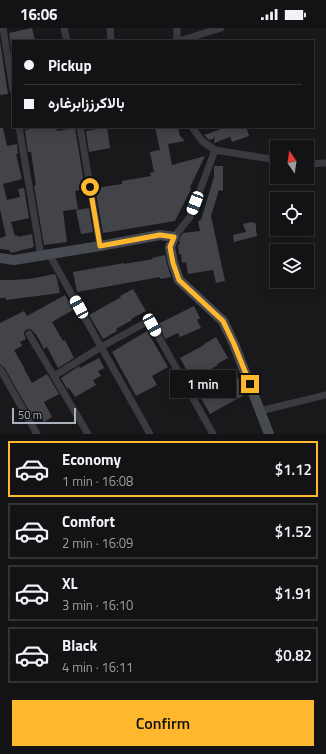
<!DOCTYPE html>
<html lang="en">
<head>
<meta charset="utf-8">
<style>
  body { margin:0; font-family:"Titillium Web",Vazirmatn,sans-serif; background:#1c1c1e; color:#f1f3f6; height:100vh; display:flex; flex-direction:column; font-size:15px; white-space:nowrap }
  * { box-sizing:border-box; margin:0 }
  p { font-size:13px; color:#9d9ea0 }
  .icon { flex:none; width:22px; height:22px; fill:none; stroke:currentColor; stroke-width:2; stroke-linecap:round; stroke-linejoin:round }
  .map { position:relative; height:406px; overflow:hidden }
  .side { display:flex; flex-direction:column; background:#131315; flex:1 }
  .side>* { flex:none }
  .banner { position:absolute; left:12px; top:12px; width:302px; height:88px; border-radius:0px; box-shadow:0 2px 10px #0003,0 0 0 1px #323234; display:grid; align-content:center; height:88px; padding:0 12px; background:#131315 }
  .needle { width:26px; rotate:347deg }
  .buttons { position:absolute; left:270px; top:112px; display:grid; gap:8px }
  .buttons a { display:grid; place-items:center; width:44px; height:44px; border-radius:0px; background:#131315; box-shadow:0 2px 10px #0003,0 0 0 1px #323234; font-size:20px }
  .scale { position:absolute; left:12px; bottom:10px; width:64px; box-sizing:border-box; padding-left:4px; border:2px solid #aab0bc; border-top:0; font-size:11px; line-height:14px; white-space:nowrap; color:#aab0bc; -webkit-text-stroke:3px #141417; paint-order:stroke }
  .end { position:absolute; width:18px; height:18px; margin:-9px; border:5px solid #ffb72e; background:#111; box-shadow:0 0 0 2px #111 }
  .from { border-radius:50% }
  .bubble { position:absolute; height:28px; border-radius:0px; background:#131315; box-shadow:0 2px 10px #0003,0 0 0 1px #323234; font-size:13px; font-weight:600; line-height:28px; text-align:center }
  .car { position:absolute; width:12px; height:24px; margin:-12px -6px; border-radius:5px; box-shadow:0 0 3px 1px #0007; background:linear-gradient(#fff 24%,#345 0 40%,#fff 0 76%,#345 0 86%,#fff 0) }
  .banner b { display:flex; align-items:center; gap:14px; height:38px; font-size:15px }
  .banner b+b { border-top:1px solid #323234 }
  .banner i { width:10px; height:10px; background:#f1f3f6 }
  ul { padding:7px 0 0; list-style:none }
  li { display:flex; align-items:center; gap:12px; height:56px; margin:0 8px 6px; padding:0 4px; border:2px solid #323234; border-radius:0px }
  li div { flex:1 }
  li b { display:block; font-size:15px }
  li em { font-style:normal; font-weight:600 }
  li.active { border-color:#ffb72e }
  li>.icon { width:36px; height:36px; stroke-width:1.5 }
  .action { display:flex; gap:8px; margin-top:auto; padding:8px 12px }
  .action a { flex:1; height:46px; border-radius:0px; background:#ffb72e; color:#111; font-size:16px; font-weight:600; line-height:46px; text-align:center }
  .status { display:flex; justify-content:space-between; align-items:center; height:28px; padding:0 20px; background:#131315; direction:ltr }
  .status svg { height:11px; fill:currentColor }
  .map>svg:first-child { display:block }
</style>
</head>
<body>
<div class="status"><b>16:06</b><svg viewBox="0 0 49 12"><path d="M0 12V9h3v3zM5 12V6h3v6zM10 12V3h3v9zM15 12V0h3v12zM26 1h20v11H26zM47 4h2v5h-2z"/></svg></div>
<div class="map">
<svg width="326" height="406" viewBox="0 0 326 406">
  <rect width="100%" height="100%" fill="#19191c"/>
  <path fill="#434449" d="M32,0l3,13h-22v18l-4,-26z
    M0,13l8,53 -8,1z
    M41,99h15l1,4 18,-3 10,61 -10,2 3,18 -15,2 4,31 -23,3 -10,-59 2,-1 -5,-33h-3l-3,-22z
    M107,99l3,21 -21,4 -3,-21z
    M155,99h23l2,9 5,5 -17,3 4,21 33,-9 -15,31 1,2 -16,32 -72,12 -8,-45 27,-4v-3l29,-5 -1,-3 4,-1 -4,-20 10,-2z
    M227,99h19l3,9 -17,6 -2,-5 -16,6 1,-7 -2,3 -4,1 -5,-5z
    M0,100h3l4,18 10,-2 1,10h-2l6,25 -19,5 4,16 13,-3 -2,-8 6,-1 5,30 -18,4 4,14 3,-1v2l14,-3 2,13 -23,6 -2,-3 -9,-1v-11l6,-2 -6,-27z
    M214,138h9v25l-4,-1 -8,26 14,65 -9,2 -3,-13 -25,4 -2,-12 -4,1 -1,-9h-2l-1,-9 2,-1 -1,-3 1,-4 3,-4 17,-2 -2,-10 3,-1 13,-43z
    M89,180l4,24 -12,2 -5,-24z
    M251,194l4,1 1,3v5l1,5 -23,6 -1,-7 13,-3 -3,-8z
    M165,227l2,9 4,13 -11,2v-2l-83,15 -4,-20 51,-9v1l29,-5 -1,-1z
    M55,246l2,5 3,14 -54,7v-2h-6v-18h11l18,-1z
    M133,261l13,22 -15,8 1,1 -16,9 1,2 -14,8 -14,-24 32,-18 -1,-1z
    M65,267l8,15 -21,12 11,19 2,-1 9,18 -16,10 -11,-21 -3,2 -8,-15h-1l-3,-4 -3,-1 -3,1 -2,2v2l2,5 -6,3 2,4 -8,4 11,19h-1l8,14 15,-9 12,20 -15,8 8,15 -8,5 -5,-10 -7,4 -28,-49 -4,-3v-41l24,-12 3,5z
    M194,278l6,12 -3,2 4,8 -21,9 -2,-4 -13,6 -7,-15z
    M147,303l21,36 -16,9 5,9 -21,11 -24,-44z
    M216,309l12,21 -11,6 1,1 -26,15 -12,-22 24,-13v-1z
    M99,330l5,10 -6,3 3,5 -8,4 3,5 -21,12 -6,-9 -2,1 -6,-11 18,-12 1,2z
    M235,344l11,22 -36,20 -12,-21 9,-5 -1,-2 8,-4 1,1z"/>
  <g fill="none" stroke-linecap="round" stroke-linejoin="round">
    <path stroke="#3a3b41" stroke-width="7" d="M3,0l10,62
      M64,0l3,13
      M110,0l1,13
      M177,0v13
      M179,13l42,-13
      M19,99l22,129
      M80,99l20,119
      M215,122l62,10
      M307,136l19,-1
      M174,209l16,-20 25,-67 -13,-9 -10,-14
      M49,226l101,180
      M29,306l59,100
      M0,341l37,65
      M54,348l47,-29 44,-24h4l3,2 61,109
      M260,383l66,-16"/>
    <path stroke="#474a51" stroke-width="10" d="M0,230l14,2 86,-14 60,-11 14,2 -4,10 3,16 6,17 44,41 11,23 35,90"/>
  </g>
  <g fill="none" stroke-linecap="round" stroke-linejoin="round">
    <path stroke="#ffb72e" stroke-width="5" d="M90,159l10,59 60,-11 14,2 -4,10 3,16 6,17 44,41 11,23 16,40"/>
  </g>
</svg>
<div class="buttons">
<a><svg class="needle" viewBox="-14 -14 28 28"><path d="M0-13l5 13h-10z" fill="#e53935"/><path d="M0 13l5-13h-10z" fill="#9d9ea0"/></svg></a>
<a><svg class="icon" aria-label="locate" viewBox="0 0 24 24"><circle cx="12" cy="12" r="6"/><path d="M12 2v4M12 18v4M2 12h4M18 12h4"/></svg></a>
<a><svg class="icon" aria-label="layers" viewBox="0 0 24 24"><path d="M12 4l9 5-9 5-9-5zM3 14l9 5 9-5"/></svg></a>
</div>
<div class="scale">50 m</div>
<i class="end from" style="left:90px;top:159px"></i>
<i class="end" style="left:250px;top:356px"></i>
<div class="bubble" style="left:170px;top:342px;width:66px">1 min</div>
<i class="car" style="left:195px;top:175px;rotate:201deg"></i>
<i class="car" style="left:79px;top:279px;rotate:331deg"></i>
<i class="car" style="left:152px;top:297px;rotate:151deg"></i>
<div class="banner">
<b><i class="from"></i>Pickup</b>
<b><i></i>بالاکرززابرغاره</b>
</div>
</div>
<section class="side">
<ul>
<li class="active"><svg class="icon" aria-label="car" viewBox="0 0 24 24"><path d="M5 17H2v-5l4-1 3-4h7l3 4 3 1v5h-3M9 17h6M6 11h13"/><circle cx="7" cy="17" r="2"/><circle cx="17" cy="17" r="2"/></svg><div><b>Economy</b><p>1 min · 16:08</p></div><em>$1.12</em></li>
<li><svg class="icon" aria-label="car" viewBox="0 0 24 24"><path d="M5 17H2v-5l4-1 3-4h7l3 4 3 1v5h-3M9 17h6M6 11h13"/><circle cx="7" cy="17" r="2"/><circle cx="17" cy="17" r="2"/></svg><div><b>Comfort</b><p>2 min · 16:09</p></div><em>$1.52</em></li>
<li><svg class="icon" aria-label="car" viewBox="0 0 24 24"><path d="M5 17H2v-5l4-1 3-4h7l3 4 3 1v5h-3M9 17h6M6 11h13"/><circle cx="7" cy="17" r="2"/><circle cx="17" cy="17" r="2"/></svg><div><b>XL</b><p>3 min · 16:10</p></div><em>$1.91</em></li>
<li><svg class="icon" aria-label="car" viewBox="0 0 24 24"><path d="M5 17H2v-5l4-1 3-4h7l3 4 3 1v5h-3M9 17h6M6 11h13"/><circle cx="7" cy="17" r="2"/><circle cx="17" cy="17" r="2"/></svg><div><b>Black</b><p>4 min · 16:11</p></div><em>$0.82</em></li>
</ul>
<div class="action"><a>Confirm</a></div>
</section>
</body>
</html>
